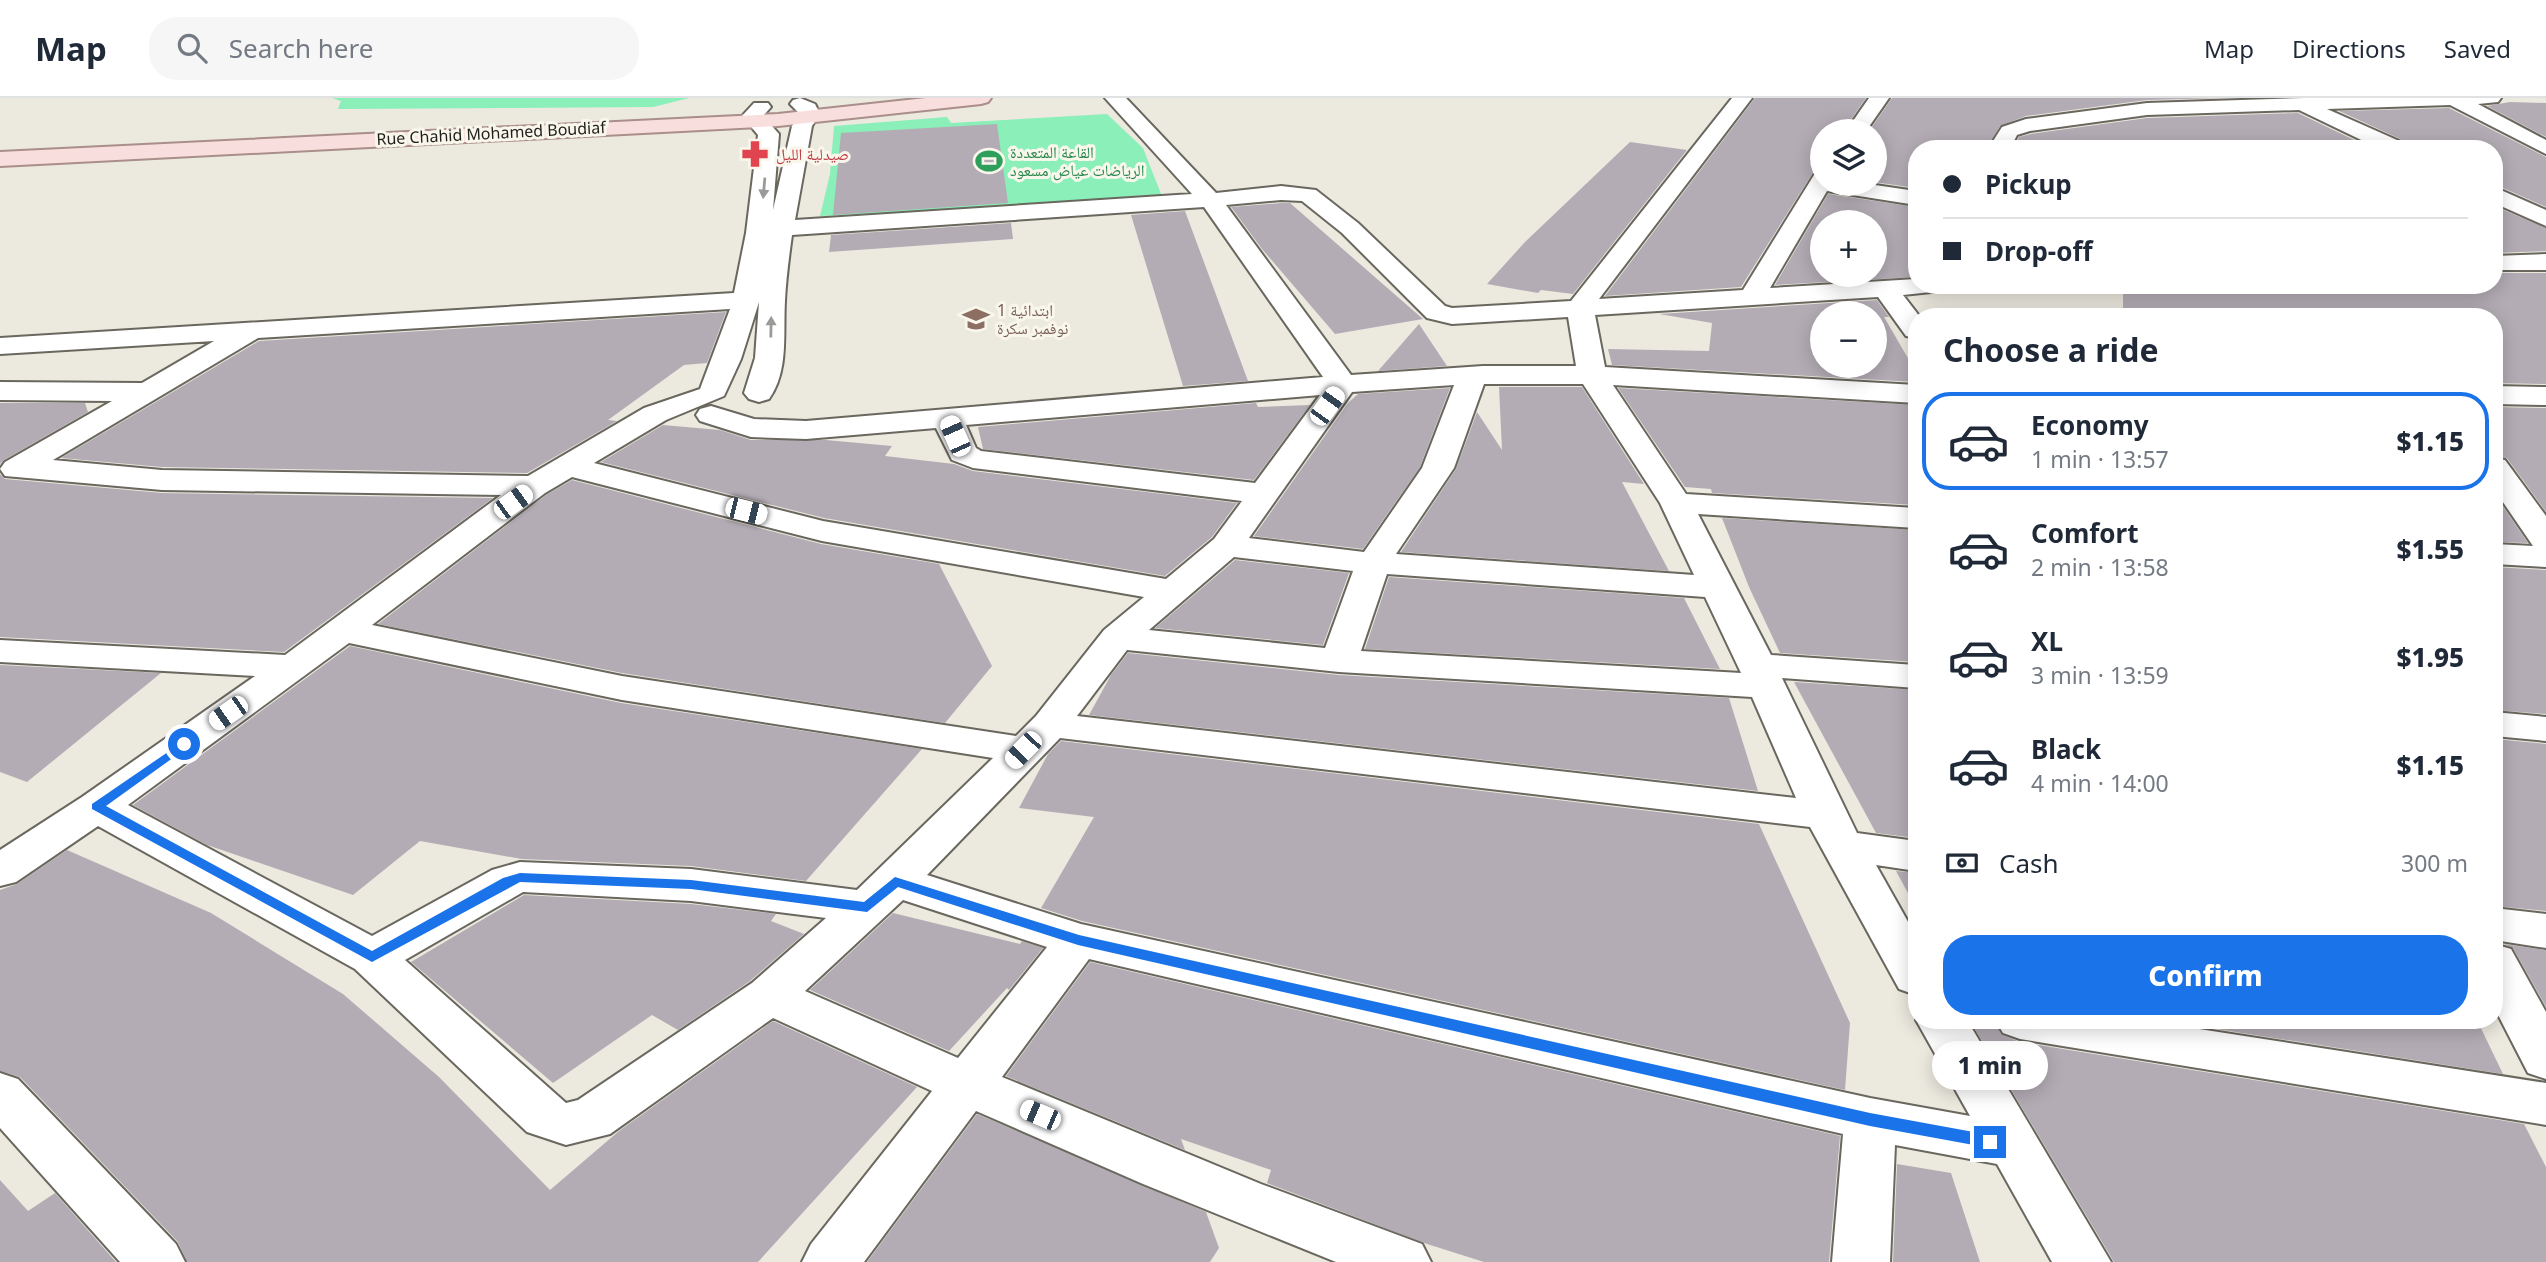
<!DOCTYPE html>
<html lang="en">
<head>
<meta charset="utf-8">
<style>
  body { margin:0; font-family:"Noto Sans","Noto Naskh Arabic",sans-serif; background:#f6f6f7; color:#1f2937; height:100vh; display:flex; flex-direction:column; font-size:26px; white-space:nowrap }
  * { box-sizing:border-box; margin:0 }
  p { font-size:23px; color:#747a83 }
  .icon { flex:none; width:38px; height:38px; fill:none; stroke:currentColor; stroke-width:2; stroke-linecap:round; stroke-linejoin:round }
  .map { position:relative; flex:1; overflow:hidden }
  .side { position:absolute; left:1908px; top:210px; width:595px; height:721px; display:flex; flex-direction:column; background:#fff; border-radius:28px; box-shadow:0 4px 18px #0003 }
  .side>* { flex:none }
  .guide { position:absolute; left:1908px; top:42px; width:595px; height:154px; border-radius:28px; box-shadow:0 4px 18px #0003; display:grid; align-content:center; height:154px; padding:0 35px; background:#fff }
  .controls { position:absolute; left:1810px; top:21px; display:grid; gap:14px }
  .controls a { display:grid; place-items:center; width:77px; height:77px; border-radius:50%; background:#fff; box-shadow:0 4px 18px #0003; font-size:35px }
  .end { position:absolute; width:32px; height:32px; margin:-16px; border:9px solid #1a73e8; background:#fff; box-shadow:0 0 0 4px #fff }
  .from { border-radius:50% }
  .bubble { position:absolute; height:49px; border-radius:24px; background:#fff; box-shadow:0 4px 18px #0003; font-size:23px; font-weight:800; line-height:49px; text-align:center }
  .car { position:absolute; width:21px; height:42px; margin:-21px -10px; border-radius:9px; box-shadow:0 0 5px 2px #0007; background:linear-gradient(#fff 24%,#345 0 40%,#fff 0 76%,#345 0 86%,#fff 0) }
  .guide b { display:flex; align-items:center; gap:24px; height:66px; font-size:26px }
  .guide b+b { border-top:2px solid #e0e1e3 }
  .guide i { width:18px; height:18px; background:#1f2937 }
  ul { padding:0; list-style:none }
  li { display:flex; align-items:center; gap:21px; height:98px; margin:0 14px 10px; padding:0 21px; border:4px solid transparent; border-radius:28px }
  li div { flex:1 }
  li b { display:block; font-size:26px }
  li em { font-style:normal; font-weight:800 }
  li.selected { border-color:#1a73e8 }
  li>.icon { width:63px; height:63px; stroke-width:1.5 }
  h2 { padding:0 35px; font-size:32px; line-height:84px }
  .pay { display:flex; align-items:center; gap:18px; height:77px; padding:0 35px; font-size:26px }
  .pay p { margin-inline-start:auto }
  .cta { display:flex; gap:14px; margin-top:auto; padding:14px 35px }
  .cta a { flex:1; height:80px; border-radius:28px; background:#1a73e8; color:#fff; font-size:28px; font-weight:800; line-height:80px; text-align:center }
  header { display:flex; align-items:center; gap:42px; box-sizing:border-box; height:98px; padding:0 35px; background:#fff; border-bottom:2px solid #e0e1e3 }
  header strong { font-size:33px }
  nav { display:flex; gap:38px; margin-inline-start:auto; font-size:24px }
  .search { width:490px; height:63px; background:#f6f6f7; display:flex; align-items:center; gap:18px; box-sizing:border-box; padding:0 24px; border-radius:28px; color:#747a83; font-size:26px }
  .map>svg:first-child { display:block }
</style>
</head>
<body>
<header>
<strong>Map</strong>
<div class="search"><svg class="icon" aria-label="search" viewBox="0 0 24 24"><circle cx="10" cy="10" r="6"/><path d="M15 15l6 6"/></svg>Search here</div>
<nav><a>Map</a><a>Directions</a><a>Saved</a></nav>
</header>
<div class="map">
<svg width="2546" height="1164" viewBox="0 0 2546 1164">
  <rect width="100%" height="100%" fill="#ece9df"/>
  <path fill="#8aefb8" d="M332,0h357l-36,9 -315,2 3,-8z
    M1107,16l36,34 20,51 -343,17 10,-42 4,-48 113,-9 4,6z"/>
  <path fill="#b4acb5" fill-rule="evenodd" d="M1755,0h111l-23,33h-21v40l-10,3 -71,113 -136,9z
    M1892,0h330l-75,2 -121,16 -26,10 -14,23h-70v39l-42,-6v-51h-5z
    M2510,4l36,1v34l-59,-31z
    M2449,10l97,49v50l-52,-23v-37l-83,1 -4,-6 -68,-31z
    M2298,15l75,36h-360l6,-12 12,-3 116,-16z
    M997,26l11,79 -175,12 8,-82z
    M1630,44l57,8 -114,144 -32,-4 -3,3 -51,-9 38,-42z
    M1828,96l88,13v70l-141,8zM1822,124h52v53h-52z
    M1281,105h9l133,116 -88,15 -73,-85 -31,-42z
    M2494,108l52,22v23l-52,2z
    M1185,113l63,170 -65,5 -52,-171z
    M1011,125l2,16 -184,13 2,-17z
    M2494,175h52v111l-52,-1v-66h-371v-26l82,-6h289z
    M1877,202l12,17h-5l32,55v10l-304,-17 -4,-16 101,2 3,-28 -53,-9zM1822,215h52v53h-52z
    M726,214l-19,51 -23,2 -76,55 9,1 -90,52 -365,-6 -101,-9 198,-117z
    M1419,226l28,42 -69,5z
    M1499,289h83l62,97 -22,-2 47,89 -268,-19 55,-83 21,-57 25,38z
    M1450,290l-30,79 -57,82 -109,-13 94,-133 10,-9z
    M1618,290l298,17v100l-204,-12 -1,-4 -26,-2z
    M0,305h85l3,9 -84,48 -4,4z
    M1256,305l2,4 52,-2 -56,75 -271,-31 -5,-22z
    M2494,309l52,1v104l-39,-54 -13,-2z
    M663,327l57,5 31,10h75l66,6 -7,10 69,8 19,7 264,32 -25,34 -47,39 -341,-58 -223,-56z
    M0,376l5,5 157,14 331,5 -209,154 -284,-15z
    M572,382l249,64 118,20 53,102 -47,57 -323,-50 -244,-49 168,-129z
    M2494,395l34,50 -34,-1z
    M1722,420l194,12v132l-136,-9 -31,-66z
    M1235,462l114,13 -26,72 -168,-17z
    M2494,469l52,3v144l-52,-4z
    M1389,479l295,21 36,71 -355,-20z
    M350,548l271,57 301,46 -116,132 -115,-15 -169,-7 -102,-18 -67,54 -146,-50 -74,-40z
    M1128,555l211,22 390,23 29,93 -669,-76 22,-40z
    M0,567l161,8 -134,109 -27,-10z
    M1794,584l122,8v148l-40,-5z
    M2494,641l52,5v167l-52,-5z
    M1061,643l698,83 91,199 -5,67 -763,-169 -41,-13 53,-91 -75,-9 29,-54z
    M67,752l144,63 132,81 96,83 111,113 69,-59 154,-110 144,66 -159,175h-571l-9,-20 -158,-165 -20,-6v-181l17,-6z
    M1896,773l20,2v35z
    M524,797l167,9 85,10 -5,7 33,13 -54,47 -72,49 -26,-15 -99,68 -142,-121z
    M893,815l127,31 2,-3 21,7 -34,42 -2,-2 -58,63 -139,-61z
    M2504,846l42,6v57l-33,-59z
    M1090,864l750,174 -11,126h-345l-60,-19 -157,-60 4,-13 -90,-31 4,11 -179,-74z
    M1989,922h4l9,15 18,7 504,82 22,43v95h-432l-142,-238 16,2z
    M2160,922h317l26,54z
    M977,1016l229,98 13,36 -9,14h-343z
    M1897,1066l54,9 29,89h-87z
    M0,1082l28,31 27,-18 61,69h-116z"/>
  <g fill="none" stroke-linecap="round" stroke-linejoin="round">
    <defs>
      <path id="minor" d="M800,0l15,6 5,10 -8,12 -17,94 397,-26 -87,-96h21l90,95 65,-7 35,4 42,33 87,83 7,2 119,-7 161,-203h20l-153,201 144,-9 71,-115 8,-2v11h46l48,7v14l-89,-14 -57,97 146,-9v6h38l-4,5 -47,5 17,22h-4v21l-10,-2 -28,-39 -283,18 10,52 311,18v18l-303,-18 73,109 230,14v20l-218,-14 73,141 145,10v23l-134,-10 75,155 59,8v30l-40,-6 40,71v59l-17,-6 -89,-162 -750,-89 -133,137 154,49 789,174 100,18 -54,-96h51l144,242h-59l-55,-98 -102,-19 -5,117h-58l11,-128 -754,-175 -87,118 259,107 161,60 9,18h-95l-193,-78 -167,-73 -112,151h-62l9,-18 121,-153 -159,-73 -163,116 -44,11 -39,-13 -172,-163 -257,-143 -82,56 -16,4v-36l82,-53 173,-121 -255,-14v-22l285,15 216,-160 -339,-5 -157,-14 -5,-7 5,-7 107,-61 -112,-1v-18l142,1 72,-42 -214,13v-16l734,-45 12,-60 12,-98 -16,-19 12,-13h14l3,4 -8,9 16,18 -6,76 19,-84 8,-12 -10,-10 3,-4zM1281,102l21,1 40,32 85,85 25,6 116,-7 8,49h-93l-132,9 -125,-170zM1204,109l119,170 -517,44 -52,-2 -43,-13 -11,3 -4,6 4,6 51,16 55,2 130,-11 16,32 21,8 269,33 -28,38 -48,40 -343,-58 -229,-58 72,-43 58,-24 17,-37 18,-57 -4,56 -11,35 5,6 10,3 10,-3c20,-28 14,-65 16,-98 1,-22 4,-44 7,-66zM730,211l-30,80 -56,19 -116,68 -366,-6 -109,-10 205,-122zM1484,286h99l77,119 34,72 -298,-21 58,-86zM1454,287l-32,83 -58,84 -115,-14 103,-146zM1320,297l-65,88 -274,-32 -5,-3 -10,-23zM572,379l250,64 322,56 -40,33 -68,86 -20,20 -394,-60 -250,-51 173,-132zM1234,459l119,14 -28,77 -176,-18zM1387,476l318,23 36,76 -380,-22zM349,545l273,57 371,58 -136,132 -166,-21 -171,-7 -28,8 -120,66 -244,-131zM1127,552l212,22 413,25 44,101 -719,-82zM523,794l168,9 135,17 -74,65 -174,117 -12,3 -161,-143zM903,802l144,47 -89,111 -153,-67z
        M1869,0h20l-23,33h-20z
        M2304,0h197l-3,4 -20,2 68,36v14l-96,-49 -123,4 79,35 3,5h-29l-81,-39 -152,5 -117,16 -13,4 -7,14h-22l14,-22 24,-8 121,-16z
        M2494,89l52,23v16l-52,-23z
        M2546,156v16h-52v-14z
        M2494,288l52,1v18l-52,-1z
        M2494,360l11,2 41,56v51l-52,-3v-20l39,2 -39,-57z
        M2494,614l52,5v24l-52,-5z
        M2494,810l52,6v34l-52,-8z
        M2494,846l17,5 35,63v67l-18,-6 -34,-66z
        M1995,922h146l405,63v42l-526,-86 -17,-6z
        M0,975l18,6 158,165 9,18h-65l-120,-134z"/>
      <path id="major" d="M926,0h65l-3,4 -7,2 -203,22 -778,40v-14l778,-38z"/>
    </defs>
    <use href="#minor" stroke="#69675e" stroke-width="4"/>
    <use href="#major" stroke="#a98e8a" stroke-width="4"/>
    <use href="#minor" fill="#fff" fill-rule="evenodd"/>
    <use href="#major" fill="#f8dfdd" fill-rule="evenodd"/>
  </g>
  <defs><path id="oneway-solid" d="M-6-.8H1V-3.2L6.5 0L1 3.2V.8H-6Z" transform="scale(1.75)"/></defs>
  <g fill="#9b9a98">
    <use href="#oneway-solid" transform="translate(764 90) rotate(95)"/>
    <use href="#oneway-solid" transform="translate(771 229) rotate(-89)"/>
  </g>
  <path fill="#1a73e8" d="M184,643l4,1v5l-82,59 266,145 131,-73 17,-5 171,7 173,22 31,-25 184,58 791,178 120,22 8,7 -8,6 -120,-22 -792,-181 -180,-58 -31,25 -176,-23 -171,-7 -148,80 -280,-153v-5z"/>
  <defs>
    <symbol id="pharmacy-bare" viewBox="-9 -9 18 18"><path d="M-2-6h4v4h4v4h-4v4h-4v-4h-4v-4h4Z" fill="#e0444e" stroke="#f9f7ec" stroke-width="2.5" paint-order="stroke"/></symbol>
    <symbol id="stadium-bare" viewBox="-9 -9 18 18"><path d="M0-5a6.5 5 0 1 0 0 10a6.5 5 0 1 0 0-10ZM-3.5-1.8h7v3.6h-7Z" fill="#2e9e5b" stroke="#f9f7ec" stroke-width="2.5" paint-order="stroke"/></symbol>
    <symbol id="school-bare" viewBox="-9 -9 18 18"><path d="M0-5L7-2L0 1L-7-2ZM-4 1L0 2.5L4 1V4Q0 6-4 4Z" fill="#8d6e63" stroke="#f9f7ec" stroke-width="2.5" paint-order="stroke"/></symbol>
  </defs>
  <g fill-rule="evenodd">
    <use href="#pharmacy-bare" x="736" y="37" width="38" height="38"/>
    <use href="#stadium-bare" x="970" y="44" width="38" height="38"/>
    <use href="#school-bare" x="957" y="202" width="38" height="38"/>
  </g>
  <g text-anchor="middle" stroke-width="6" stroke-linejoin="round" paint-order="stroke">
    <g font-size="16" fill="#201f1b" stroke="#f9f7ec">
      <text transform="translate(491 35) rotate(-3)" y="6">Rue Chahid Mohamed Boudiaf</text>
    </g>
    <g font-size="16" fill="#27864d" stroke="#f9f7ec" text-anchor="start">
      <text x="1010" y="60">القاعة المتعددة<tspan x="1010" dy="18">الرياضات عياض مسعود</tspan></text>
    </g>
    <g font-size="16" fill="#be3a42" stroke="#f9f7ec" text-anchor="start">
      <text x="776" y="62">صيدلية الليل</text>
    </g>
    <g font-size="16" fill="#785e54" stroke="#f9f7ec" text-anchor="start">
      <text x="997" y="218">ابتدائية 1<tspan x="997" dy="18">نوفمبر سكرة</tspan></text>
    </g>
  </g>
</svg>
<div class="controls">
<a><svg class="icon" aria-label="layers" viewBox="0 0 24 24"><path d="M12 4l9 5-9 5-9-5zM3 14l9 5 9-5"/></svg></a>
<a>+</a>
<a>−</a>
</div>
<i class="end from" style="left:184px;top:646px"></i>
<i class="end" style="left:1990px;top:1044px"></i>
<div class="bubble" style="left:1932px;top:943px;width:116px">1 min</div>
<i class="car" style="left:1327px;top:308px;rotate:36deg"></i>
<i class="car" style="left:955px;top:338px;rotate:336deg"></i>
<i class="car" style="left:513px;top:404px;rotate:54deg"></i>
<i class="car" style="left:746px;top:413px;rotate:104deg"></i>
<i class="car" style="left:228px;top:615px;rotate:235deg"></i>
<i class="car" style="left:1023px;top:652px;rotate:224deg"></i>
<i class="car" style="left:1040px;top:1017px;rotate:293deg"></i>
<div class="guide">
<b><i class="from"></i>Pickup</b>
<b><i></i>Drop-off</b>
</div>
<section class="side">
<h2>Choose a ride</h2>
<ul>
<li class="selected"><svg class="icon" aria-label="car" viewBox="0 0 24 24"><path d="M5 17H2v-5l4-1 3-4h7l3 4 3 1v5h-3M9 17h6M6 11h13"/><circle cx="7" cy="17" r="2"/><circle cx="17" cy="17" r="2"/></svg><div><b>Economy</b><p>1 min · 13:57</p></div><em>$1.15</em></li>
<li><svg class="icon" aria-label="car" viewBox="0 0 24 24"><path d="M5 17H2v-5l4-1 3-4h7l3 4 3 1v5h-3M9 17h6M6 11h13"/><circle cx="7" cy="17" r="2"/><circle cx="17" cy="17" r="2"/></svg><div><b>Comfort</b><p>2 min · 13:58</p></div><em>$1.55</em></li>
<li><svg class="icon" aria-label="car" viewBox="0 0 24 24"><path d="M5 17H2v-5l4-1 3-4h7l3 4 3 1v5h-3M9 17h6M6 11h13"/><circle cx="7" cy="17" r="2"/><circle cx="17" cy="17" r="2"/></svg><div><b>XL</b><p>3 min · 13:59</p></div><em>$1.95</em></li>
<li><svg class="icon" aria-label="car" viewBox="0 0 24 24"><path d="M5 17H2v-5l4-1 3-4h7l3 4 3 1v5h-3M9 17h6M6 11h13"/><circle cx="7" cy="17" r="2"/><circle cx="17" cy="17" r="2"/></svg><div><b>Black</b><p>4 min · 14:00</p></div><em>$1.15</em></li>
</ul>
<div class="pay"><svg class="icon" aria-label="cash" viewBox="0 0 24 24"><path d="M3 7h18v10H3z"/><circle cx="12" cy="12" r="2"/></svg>Cash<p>300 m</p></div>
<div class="cta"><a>Confirm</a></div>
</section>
</div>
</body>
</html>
